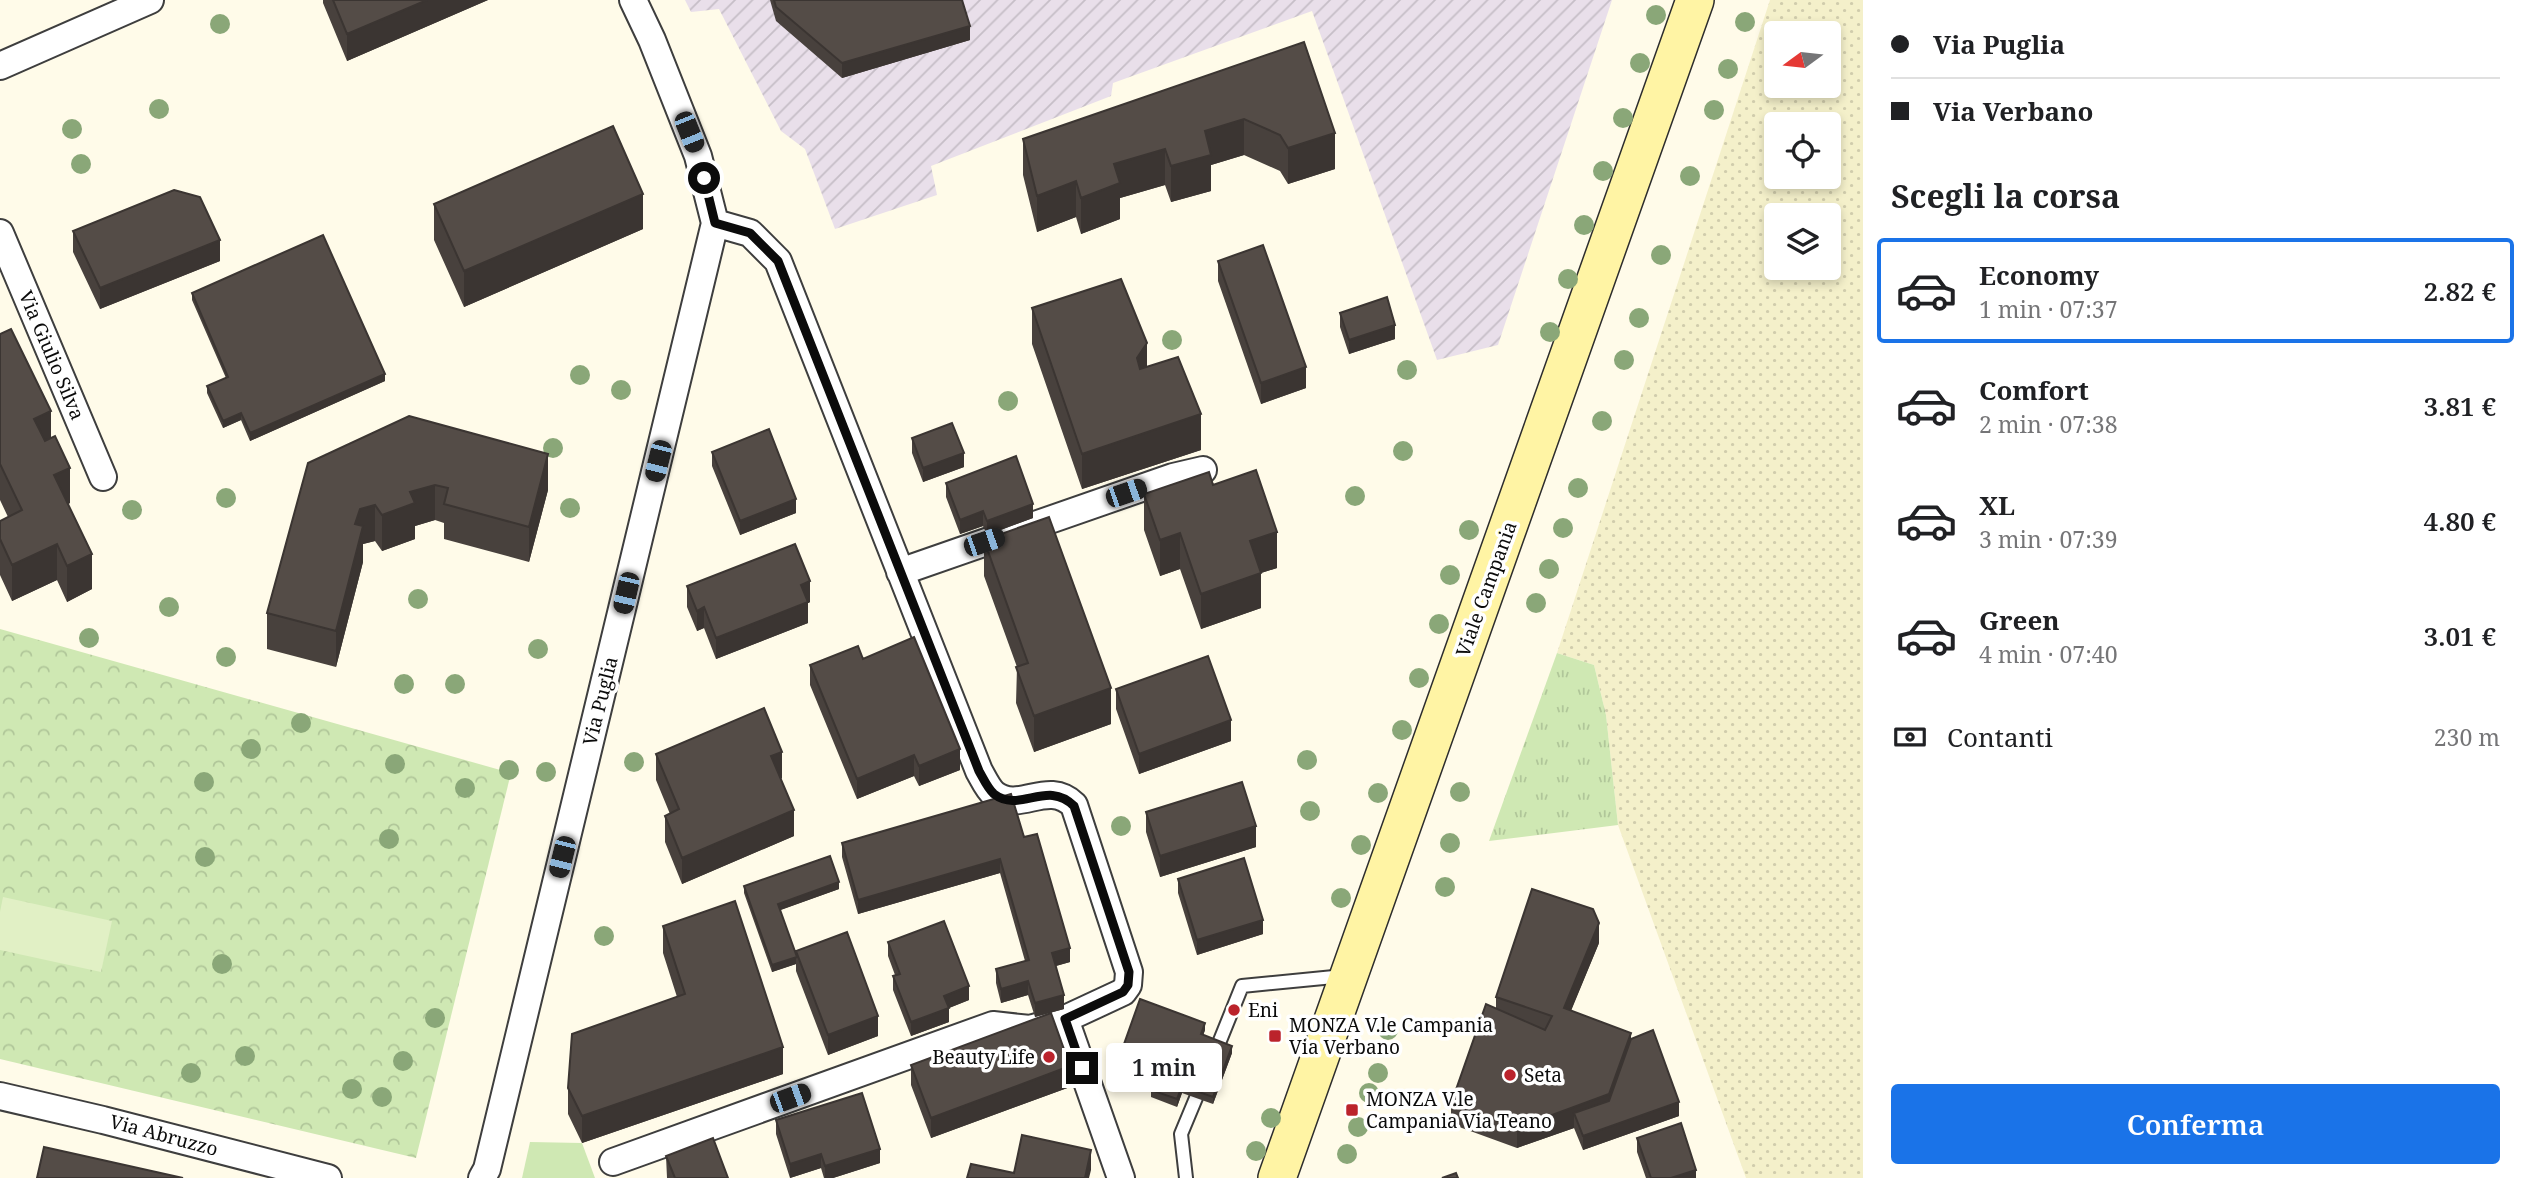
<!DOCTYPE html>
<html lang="it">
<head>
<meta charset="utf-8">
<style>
  body { margin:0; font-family:"Noto Serif",serif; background:#f6f6f6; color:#202124; height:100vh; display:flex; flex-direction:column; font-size:26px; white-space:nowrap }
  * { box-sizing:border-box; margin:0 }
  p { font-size:23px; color:#757577 }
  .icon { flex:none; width:38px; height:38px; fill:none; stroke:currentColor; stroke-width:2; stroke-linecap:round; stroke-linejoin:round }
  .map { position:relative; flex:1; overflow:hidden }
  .side { display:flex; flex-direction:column; background:#fff; width:665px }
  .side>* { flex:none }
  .top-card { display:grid; align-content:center; height:154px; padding:0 28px; background:#fff }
  .needle { width:46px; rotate:255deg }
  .tools { position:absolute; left:1764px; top:21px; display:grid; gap:14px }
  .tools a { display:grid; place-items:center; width:77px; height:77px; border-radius:7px; background:#fff; box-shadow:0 4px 10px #0003; font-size:35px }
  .end { position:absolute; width:32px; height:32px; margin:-16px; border:9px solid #0b0b0b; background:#fff; box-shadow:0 0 0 4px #fff }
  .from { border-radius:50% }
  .bubble { position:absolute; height:49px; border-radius:7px; background:#fff; box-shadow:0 4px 10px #0003; font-size:23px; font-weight:600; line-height:49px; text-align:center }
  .car { position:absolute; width:21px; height:42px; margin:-21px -10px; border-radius:9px; box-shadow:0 0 5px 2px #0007; background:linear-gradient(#222 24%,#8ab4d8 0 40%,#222 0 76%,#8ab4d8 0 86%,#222 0) }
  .top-card b { display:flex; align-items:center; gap:24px; height:66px; font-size:26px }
  .top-card b+b { border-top:2px solid #e0e0e0 }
  .top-card i { width:18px; height:18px; background:#202124 }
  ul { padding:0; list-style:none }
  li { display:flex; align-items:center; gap:21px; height:105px; margin:0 14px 10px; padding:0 14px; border:4px solid transparent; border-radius:7px }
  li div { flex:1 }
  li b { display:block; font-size:26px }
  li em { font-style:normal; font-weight:600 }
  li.current { border-color:#1a73e8 }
  li>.icon { width:63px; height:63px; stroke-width:1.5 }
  h2 { padding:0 28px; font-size:32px; line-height:84px }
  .pay { display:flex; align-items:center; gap:18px; height:77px; padding:0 28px; font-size:26px }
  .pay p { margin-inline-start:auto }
  .action { display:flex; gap:14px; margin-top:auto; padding:14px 28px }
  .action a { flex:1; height:80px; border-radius:7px; background:#1a73e8; color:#fff; font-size:28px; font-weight:600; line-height:80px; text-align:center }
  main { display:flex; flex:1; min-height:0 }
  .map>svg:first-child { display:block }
</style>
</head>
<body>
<main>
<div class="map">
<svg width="1863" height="1178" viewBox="0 0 1863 1178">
  <defs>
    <pattern id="industrial-furrows" width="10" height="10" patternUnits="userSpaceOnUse" patternTransform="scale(1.75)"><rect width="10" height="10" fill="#e9dfea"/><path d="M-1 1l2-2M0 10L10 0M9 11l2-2" fill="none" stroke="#c6bec7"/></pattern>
    <pattern id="farmland-dots" width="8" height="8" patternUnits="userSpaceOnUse" patternTransform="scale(1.75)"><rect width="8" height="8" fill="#f4f0ca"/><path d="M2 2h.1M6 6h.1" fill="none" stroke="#d0ccac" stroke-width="1.8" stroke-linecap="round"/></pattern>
    <pattern id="grass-tufts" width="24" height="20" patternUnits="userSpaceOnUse" patternTransform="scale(1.75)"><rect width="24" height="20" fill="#cfe8b3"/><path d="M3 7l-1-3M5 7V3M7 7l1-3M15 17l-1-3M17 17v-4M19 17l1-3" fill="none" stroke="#b0c699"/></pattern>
    <pattern id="park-crowns" width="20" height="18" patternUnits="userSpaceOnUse" patternTransform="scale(1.75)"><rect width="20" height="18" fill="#cfe8b3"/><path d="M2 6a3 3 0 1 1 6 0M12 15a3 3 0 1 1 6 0" fill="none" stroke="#b0c699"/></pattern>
  </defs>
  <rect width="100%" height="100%" fill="#fffbe9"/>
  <path fill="url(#industrial-furrows)" d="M685,0h927l-114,345 -61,15 -125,-349 -199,72 -2,13 -180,70 6,29 -102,34 -30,-80 -24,-18 -62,-122 -28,3z"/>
  <path fill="url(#farmland-dots)" fill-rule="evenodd" d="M1770,0h93v1178h-117l-128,-353 -12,-110 -12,-50 -37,-12zM1776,33h53v53h-53zM1776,124h53v53h-53zM1776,215h53v53h-53z"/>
  <path fill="url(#grass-tufts)" d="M1557,653l37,12 12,50 12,110 -129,16z"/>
  <path fill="url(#park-crowns)" d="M0,629l511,144 -95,385 -416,-99z"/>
  <path fill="#cfe8b3" d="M530,1142l52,1 13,35h-73z"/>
  <path fill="#e1f0c5" d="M3,897l109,24 -11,51 -101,-22v-38z"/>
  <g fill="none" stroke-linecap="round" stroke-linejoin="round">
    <defs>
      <path id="lane" d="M1217,1048l25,-62 102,-10
        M1186,1178l-5,-44 15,-36"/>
      <path id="street" d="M0,66l150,-66
        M0,233l103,244
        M900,572l273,-95 30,-7
        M1065,1019l56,159
        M0,1096l103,24 225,58
        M613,1162l380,-137 37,4 35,-10 58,-27 5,-7 1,-13 -55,-167c-27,-26 -54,9 -80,-11 -6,-5 -11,-16 -15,-23l-201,-510 -28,-28 -35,-10
        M482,1178l5,-9 228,-946 -17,-67 -46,-116 -19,-40"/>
      <path id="secondary" d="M1277,1178l418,-1178"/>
    </defs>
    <use href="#lane" stroke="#3e3e3e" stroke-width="16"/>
    <use href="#street" stroke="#3e3e3e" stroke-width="30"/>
    <use href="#secondary" stroke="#2d2d2d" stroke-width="40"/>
    <use href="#lane" stroke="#fff" stroke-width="12"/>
    <use href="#street" stroke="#fff" stroke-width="26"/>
    <use href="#secondary" stroke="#fff4a4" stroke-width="37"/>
  </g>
  <g fill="#8aa778">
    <circle cx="1656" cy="15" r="10"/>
    <circle cx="1745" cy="22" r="10"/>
    <circle cx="220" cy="24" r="10"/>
    <circle cx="1640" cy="63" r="10"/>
    <circle cx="1728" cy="69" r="10"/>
    <circle cx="159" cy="109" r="10"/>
    <circle cx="1714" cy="110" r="10"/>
    <circle cx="1623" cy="118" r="10"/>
    <circle cx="72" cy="129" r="10"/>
    <circle cx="81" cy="164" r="10"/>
    <circle cx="1603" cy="171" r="10"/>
    <circle cx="1690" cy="176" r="10"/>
    <circle cx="1584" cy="225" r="10"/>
    <circle cx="1661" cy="255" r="10"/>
    <circle cx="1568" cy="279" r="10"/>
    <circle cx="1639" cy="318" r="10"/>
    <circle cx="1550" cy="332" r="10"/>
    <circle cx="1172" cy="340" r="10"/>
    <circle cx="1624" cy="360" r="10"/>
    <circle cx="1407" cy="370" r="10"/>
    <circle cx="580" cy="375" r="10"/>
    <circle cx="621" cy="390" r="10"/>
    <circle cx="1008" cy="401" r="10"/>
    <circle cx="1602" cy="421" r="10"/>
    <circle cx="553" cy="448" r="10"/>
    <circle cx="1403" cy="451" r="10"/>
    <circle cx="1578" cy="488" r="10"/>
    <circle cx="1355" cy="496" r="10"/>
    <circle cx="226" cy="498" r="10"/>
    <circle cx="570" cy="508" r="10"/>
    <circle cx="132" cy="510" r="10"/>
    <circle cx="1563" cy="528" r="10"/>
    <circle cx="1469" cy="530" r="10"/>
    <circle cx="1549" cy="569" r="10"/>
    <circle cx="1450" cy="575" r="10"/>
    <circle cx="418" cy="599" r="10"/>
    <circle cx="1536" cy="603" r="10"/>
    <circle cx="169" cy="607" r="10"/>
    <circle cx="1439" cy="624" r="10"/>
    <circle cx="89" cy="638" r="10"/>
    <circle cx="538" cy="649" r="10"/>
    <circle cx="226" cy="657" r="10"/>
    <circle cx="1419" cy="678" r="10"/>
    <circle cx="404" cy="684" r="10"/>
    <circle cx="455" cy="684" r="10"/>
    <circle cx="301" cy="723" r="10"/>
    <circle cx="1402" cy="730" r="10"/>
    <circle cx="251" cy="749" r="10"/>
    <circle cx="1307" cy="760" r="10"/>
    <circle cx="634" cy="762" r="10"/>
    <circle cx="395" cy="764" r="10"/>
    <circle cx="509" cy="770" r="10"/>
    <circle cx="546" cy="772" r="10"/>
    <circle cx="204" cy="782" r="10"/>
    <circle cx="465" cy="788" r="10"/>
    <circle cx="1460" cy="792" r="10"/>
    <circle cx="1378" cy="793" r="10"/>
    <circle cx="1310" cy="811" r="10"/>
    <circle cx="1121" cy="826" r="10"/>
    <circle cx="389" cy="839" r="10"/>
    <circle cx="1450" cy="843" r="10"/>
    <circle cx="1361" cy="845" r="10"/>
    <circle cx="205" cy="857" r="10"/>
    <circle cx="1445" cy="887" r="10"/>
    <circle cx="1341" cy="898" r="10"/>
    <circle cx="604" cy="936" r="10"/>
    <circle cx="222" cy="964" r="10"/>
    <circle cx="435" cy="1018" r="10"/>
    <circle cx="1388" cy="1030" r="10"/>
    <circle cx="245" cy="1056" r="10"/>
    <circle cx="403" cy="1061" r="10"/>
    <circle cx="191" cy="1073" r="10"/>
    <circle cx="1378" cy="1073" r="10"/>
    <circle cx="352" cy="1089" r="10"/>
    <circle cx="1369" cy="1093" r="10"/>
    <circle cx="382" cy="1097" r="10"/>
    <circle cx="1271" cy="1118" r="10"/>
    <circle cx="1358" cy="1127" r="10"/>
    <circle cx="1256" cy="1151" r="10"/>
    <circle cx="1347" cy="1154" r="10"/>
  </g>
  <path fill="#48413d" d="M323,0h165l-141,61 -24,-58z
    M770,0h192l8,40 -128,38 -66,-57z
    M1304,42l31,127 -47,15 -8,-13 -36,-16 -33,10v26l-40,11 -6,-17 -45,13v21l-39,15 -5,-17 -39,15 -14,-57v-36z
    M434,204l209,25 -179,78 -30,-67z
    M73,231l147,30 -120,48 -27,-57z
    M1218,261l88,127 -45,16 -43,-123z
    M192,293l193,88 -135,60 -9,-21 -18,8 -16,-35v-7l19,-8 -34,-78z
    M1032,308l115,59 54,83 -119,39 -50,-145z
    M1340,313l55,26 -46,15 -9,-27z
    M0,334l51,104 19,65 -2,1 24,85 -25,13 -10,-22 -45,21 -12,-26v-54l8,-4 -8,-17z
    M912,438l52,29 -41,15 -11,-29z
    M712,452l84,61 -56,22 -28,-69z
    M308,463l240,27 -19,72 -85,-23v-16l-9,-3 -20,6v13l-33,12 -7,-10 -12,3v18l-27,105 -69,-18v-36z
    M946,483l87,35 -46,17 -4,-9 -23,8 -14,-37z
    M1213,485l64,83 -16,5v35l-60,21 -21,-60 -20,7 -16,-46v-36z
    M984,540l127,184 -77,28 -18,-49 1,-36 -33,-91z
    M687,586l123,16 -2,1v20l-92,36 -12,-31 -7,3 -10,-24z
    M863,659l97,111 -41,16 -5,-10 -57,23 -47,-114v-20z
    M1116,689l115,52 -92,33 -23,-65z
    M656,754l126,24 -1,1 13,57 -112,48 -17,-42v-26l5,-2 -14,-34z
    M1146,812l110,35 -96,30 -14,-45z
    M1024,837l46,125 -14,4 8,43 -29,8 -7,-22 -27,8 -5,-20v-14l29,-8 -25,-88 -142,41 -16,-57v-14z
    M1178,879l85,55 -66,21 -19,-62z
    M744,886l95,3 -59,21 16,46v-5l82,85 -50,19 -32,-84v-7l-24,8 -28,-79z
    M663,926l120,148 -201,69 -14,-29v-26l109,-91 -14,-44z
    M888,942l81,58 -20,8v14l-38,14 -18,-46v-14l2,-1 -7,-19z
    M1599,943l-28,67 60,29 48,77 -96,34 -9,-22 -57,20 -66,-24v-20l45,-96v-11z
    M1205,1030l-2,5 29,18 -19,51 -31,-11 -5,14 -26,-10v-7l8,-22 -36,-14v-7z
    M911,1065l159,22 -139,51 -20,-53z
    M776,1120l104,43 -47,15h-9l-3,-10 -31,10 -14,-44z
    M1637,1138l59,40h-50l-9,-26z
    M666,1156l62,22h-61z"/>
  <path fill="#3b3532" d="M427,0h61l-141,61v-27z
    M970,26v14l-128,38v-15z
    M1244,119v36l-33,10v26l-40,11v-36l34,-35z
    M1335,133v36l-47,15v-36z
    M1165,149v36l-45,13v21l-39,15v-36l33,-34z
    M1076,181v36l-39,15v-36z
    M643,194v35l-179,78v-36z
    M220,240v21l-120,48v-21z
    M1395,325v14l-46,15v-14z
    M1147,343v36l-10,15v-36z
    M1306,367v21l-45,16v-21z
    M385,374v7l-135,60v-8z
    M51,411v36l-17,8v-36z
    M241,413v7l-18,8v-7z
    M1201,414v36l-119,39v-35z
    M964,453v14l-41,15v-14z
    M548,454v36l-19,72v-35z
    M70,468v35l-16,8v-36z
    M435,485v35l-20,6v13l-33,12v-36l28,-23z
    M796,499v14l-56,22v-14z
    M1033,504v14l-46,17v-14z
    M375,505v36l-12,3v18l-27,105v-36l19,-107 5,-15z
    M983,511v15l-23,8v-14z
    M1277,532v36l-16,5v35l-60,21v-35l49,-53z
    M1180,533v36l-20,7v-36z
    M57,544v36l-45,21v-36z
    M92,554v35l-25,13v-36z
    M810,581v21l-2,1v20l-92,36v-21l85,-53z
    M704,607v21l-7,3v-20z
    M1111,688v36l-77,28v-36z
    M1231,720v21l-92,33v-20z
    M960,749v21l-41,16v-20z
    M782,752v26l-11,5v-27z
    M914,755v21l-57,23v-20z
    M794,810v26l-112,48v-26z
    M1256,826v21l-96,30v-21z
    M1000,859v14l-142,41v-14z
    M839,882v7l-61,22v-7z
    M1263,920v14l-66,21v-15z
    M1599,923v20l-35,85v-20z
    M1070,948v14l-18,5v-14z
    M796,957v7l-24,8v-7z
    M1028,981v14l-27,8v-14z
    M969,986v14l-25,10v-14z
    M1064,995v14l-29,8v-14z
    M949,1008v14l-38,14v-14z
    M878,1016v20l-50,19v-20z
    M1205,1023v7l-4,12v-8z
    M1631,1033v20l-22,62 -35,-2v15l-57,20v-20z
    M1232,1046v7l-19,51v-7z
    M783,1047v27l-201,69v-27z
    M1070,1066v21l-139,51v-20z
    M1182,1086v7l-5,14v-8z
    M1679,1102v14l-96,34v-14z
    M880,1149v14l-47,15h-8v-12z
    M1091,1150v20l-2,8h-4z
    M821,1154v14l-31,10v-14z
    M1696,1170v8h-25z"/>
  <path fill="#544c47" stroke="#3b3532" stroke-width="2" d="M333,0h94l-80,34z
    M774,0h188l8,26 -128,37 -66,-56z
    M1304,42l31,91 -47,15 -8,-13 -36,-16 -39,12 6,24 -40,11 -6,-17 -51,15 6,19 -39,15 -5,-17 -39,15 -14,-57z
    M613,126l30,68 -179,77 -30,-67z
    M174,190l26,7 20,43 -120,48 -27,-57z
    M323,235l62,139 -135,59 -9,-20 -18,8 -16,-35 21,-9 -36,-84z
    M1263,245l43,122 -45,16 -43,-122z
    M1121,279l26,64 -10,15 3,11 38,-12 23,57 -119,40 -50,-146z
    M1387,297l8,28 -46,15 -9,-27z
    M11,329l40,82 -17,8 11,22 10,-5 15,32 -16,7 38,79 -25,12 -10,-22 -45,21 -12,-26v-18l22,-11 -22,-46v-130z
    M409,416l139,38 -19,73 -85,-23 4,-16 -13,-3 -25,7 5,11 -33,12 -7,-10 -15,4 -5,15 8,2 -27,105 -69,-18 41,-150z
    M952,423l12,30 -41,15 -11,-30z
    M769,429l27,70 -56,22 -28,-69z
    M1016,456l17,48 -46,17 -4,-10 -23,9 -14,-37z
    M1256,470l21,62 -27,9 11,32 -60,21 -21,-61 -20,7 -16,-46 65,-22 4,13z
    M1049,517l62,171 -77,28 -18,-49 12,-4 -44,-123z
    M795,544l15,37 -9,4 7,17 -92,36 -12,-31 -7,4 -10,-25z
    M914,637l46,112 -41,17 -5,-11 -57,24 -47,-114 48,-19 5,13z
    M1208,656l23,64 -92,34 -23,-65z
    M764,708l18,44 -11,4 23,54 -112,48 -17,-42 14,-7 -23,-55z
    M1242,782l14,44 -96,30 -14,-44z
    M1011,794l13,43 13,-3 33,114 -18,5 12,42 -29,8 -7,-22 -27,8 -5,-20 33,-9 -29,-101 -142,41 -16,-57z
    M830,856l9,26 -61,22 19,53 -25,8 -28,-79z
    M1244,858l19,62 -66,20 -19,-61z
    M1532,889l61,20 6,14 -35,85 67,25 -22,61 -92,34 -66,-24 35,-100 59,26 7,-14 -56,-19z
    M735,901l48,146 -201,69 -14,-28 4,-54 113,-40 -22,-68z
    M944,921l25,65 -25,10 5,12 -38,14 -18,-46 7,-2 -12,-32z
    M847,932l31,84 -50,19 -32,-84z
    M1140,999l65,24 -4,11 31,12 -19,51 -31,-11 -5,13 -26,-9 10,-29 -38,-14z
    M1051,1013l19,53 -139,52 -20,-53z
    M1653,1030l26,72 -96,34 -9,-23 35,-12 22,-62z
    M862,1093l18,56 -55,17 -4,-12 -31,10 -14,-44z
    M1681,1123l15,47 -25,8h-20l-14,-40z
    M1022,1135l69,15 -6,28h-118l4,-14 43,9z
    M713,1138l15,40h-53l-9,-22z
    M44,1147l139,31h-146z
    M1456,1173l2,5h-16z"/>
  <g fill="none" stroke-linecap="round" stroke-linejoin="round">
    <path stroke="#0b0b0b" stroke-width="9" d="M704,178l11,45 35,10 28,28 201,510c4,7 9,18 15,23 26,20 53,-15 80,12l55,166 -1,13 -5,7 -58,27 17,49"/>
  </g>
  <g fill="#bb232b" stroke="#fff" stroke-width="2.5">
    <circle cx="1234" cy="1010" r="7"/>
    <rect x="1268" y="1029" width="14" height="14" rx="3.5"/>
    <circle cx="1049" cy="1057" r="7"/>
    <circle cx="1510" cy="1075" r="7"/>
    <rect x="1345" y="1103" width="14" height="14" rx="3.5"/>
  </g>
  <g text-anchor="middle" stroke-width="7" stroke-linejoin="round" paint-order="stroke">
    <g font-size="19" fill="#0b0b0b" stroke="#fff">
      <text transform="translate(52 355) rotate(67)" y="7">Via Giulio Silva</text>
      <text transform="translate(1486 589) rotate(-70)" y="7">Viale Campania</text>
      <text transform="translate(600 701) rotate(-76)" y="7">Via Puglia</text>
      <text transform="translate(164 1135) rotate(15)" y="7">Via Abruzzo</text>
    </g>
    <g font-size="19" fill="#0b0b0b" stroke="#fff" text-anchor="start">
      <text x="1248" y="1017">Eni</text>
      <text x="1289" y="1032">MONZA V.le Campania<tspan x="1289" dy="22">Via Verbano</tspan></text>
      <text x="1035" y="1064" text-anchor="end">Beauty Life</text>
      <text x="1524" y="1082">Seta</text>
      <text x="1366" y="1106">MONZA V.le<tspan x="1366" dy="22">Campania Via Teano</tspan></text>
    </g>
  </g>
</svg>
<div class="tools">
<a><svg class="needle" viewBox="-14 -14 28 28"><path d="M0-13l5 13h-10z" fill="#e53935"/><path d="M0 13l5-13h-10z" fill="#757577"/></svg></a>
<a><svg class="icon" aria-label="locate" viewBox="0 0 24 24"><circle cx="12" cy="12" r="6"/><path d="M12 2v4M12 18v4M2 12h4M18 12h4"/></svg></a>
<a><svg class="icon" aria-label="layers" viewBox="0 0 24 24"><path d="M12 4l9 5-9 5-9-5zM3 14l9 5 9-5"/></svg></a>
</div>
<i class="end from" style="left:704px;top:178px"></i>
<i class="end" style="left:1082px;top:1068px"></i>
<div class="bubble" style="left:1106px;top:1043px;width:116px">1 min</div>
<i class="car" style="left:689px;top:132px;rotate:158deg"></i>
<i class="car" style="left:658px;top:461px;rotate:194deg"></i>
<i class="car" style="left:1126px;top:493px;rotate:71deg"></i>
<i class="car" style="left:984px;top:542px;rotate:71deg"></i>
<i class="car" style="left:626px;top:593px;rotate:193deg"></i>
<i class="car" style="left:562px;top:857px;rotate:194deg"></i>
<i class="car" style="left:790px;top:1098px;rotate:70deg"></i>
</div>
<section class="side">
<div class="top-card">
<b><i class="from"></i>Via Puglia</b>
<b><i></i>Via Verbano</b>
</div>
<h2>Scegli la corsa</h2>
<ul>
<li class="current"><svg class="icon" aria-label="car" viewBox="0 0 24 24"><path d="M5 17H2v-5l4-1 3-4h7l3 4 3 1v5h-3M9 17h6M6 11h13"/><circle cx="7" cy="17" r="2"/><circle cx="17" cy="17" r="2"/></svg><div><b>Economy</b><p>1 min · 07:37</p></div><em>2.82 €</em></li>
<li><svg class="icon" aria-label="car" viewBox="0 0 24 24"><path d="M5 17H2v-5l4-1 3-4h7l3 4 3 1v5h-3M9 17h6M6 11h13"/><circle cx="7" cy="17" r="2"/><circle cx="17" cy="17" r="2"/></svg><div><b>Comfort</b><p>2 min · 07:38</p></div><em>3.81 €</em></li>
<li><svg class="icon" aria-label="car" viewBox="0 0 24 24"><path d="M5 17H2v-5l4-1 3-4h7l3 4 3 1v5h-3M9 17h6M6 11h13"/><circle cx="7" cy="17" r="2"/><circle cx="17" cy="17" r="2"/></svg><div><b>XL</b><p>3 min · 07:39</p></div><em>4.80 €</em></li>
<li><svg class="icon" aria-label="car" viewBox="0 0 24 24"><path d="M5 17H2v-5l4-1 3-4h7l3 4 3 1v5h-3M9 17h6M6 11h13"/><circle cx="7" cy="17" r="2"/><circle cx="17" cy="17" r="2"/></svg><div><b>Green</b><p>4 min · 07:40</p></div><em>3.01 €</em></li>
</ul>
<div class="pay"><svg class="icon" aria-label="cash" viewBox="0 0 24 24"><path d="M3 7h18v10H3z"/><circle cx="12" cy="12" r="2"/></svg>Contanti<p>230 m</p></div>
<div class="action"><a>Conferma</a></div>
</section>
</main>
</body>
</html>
